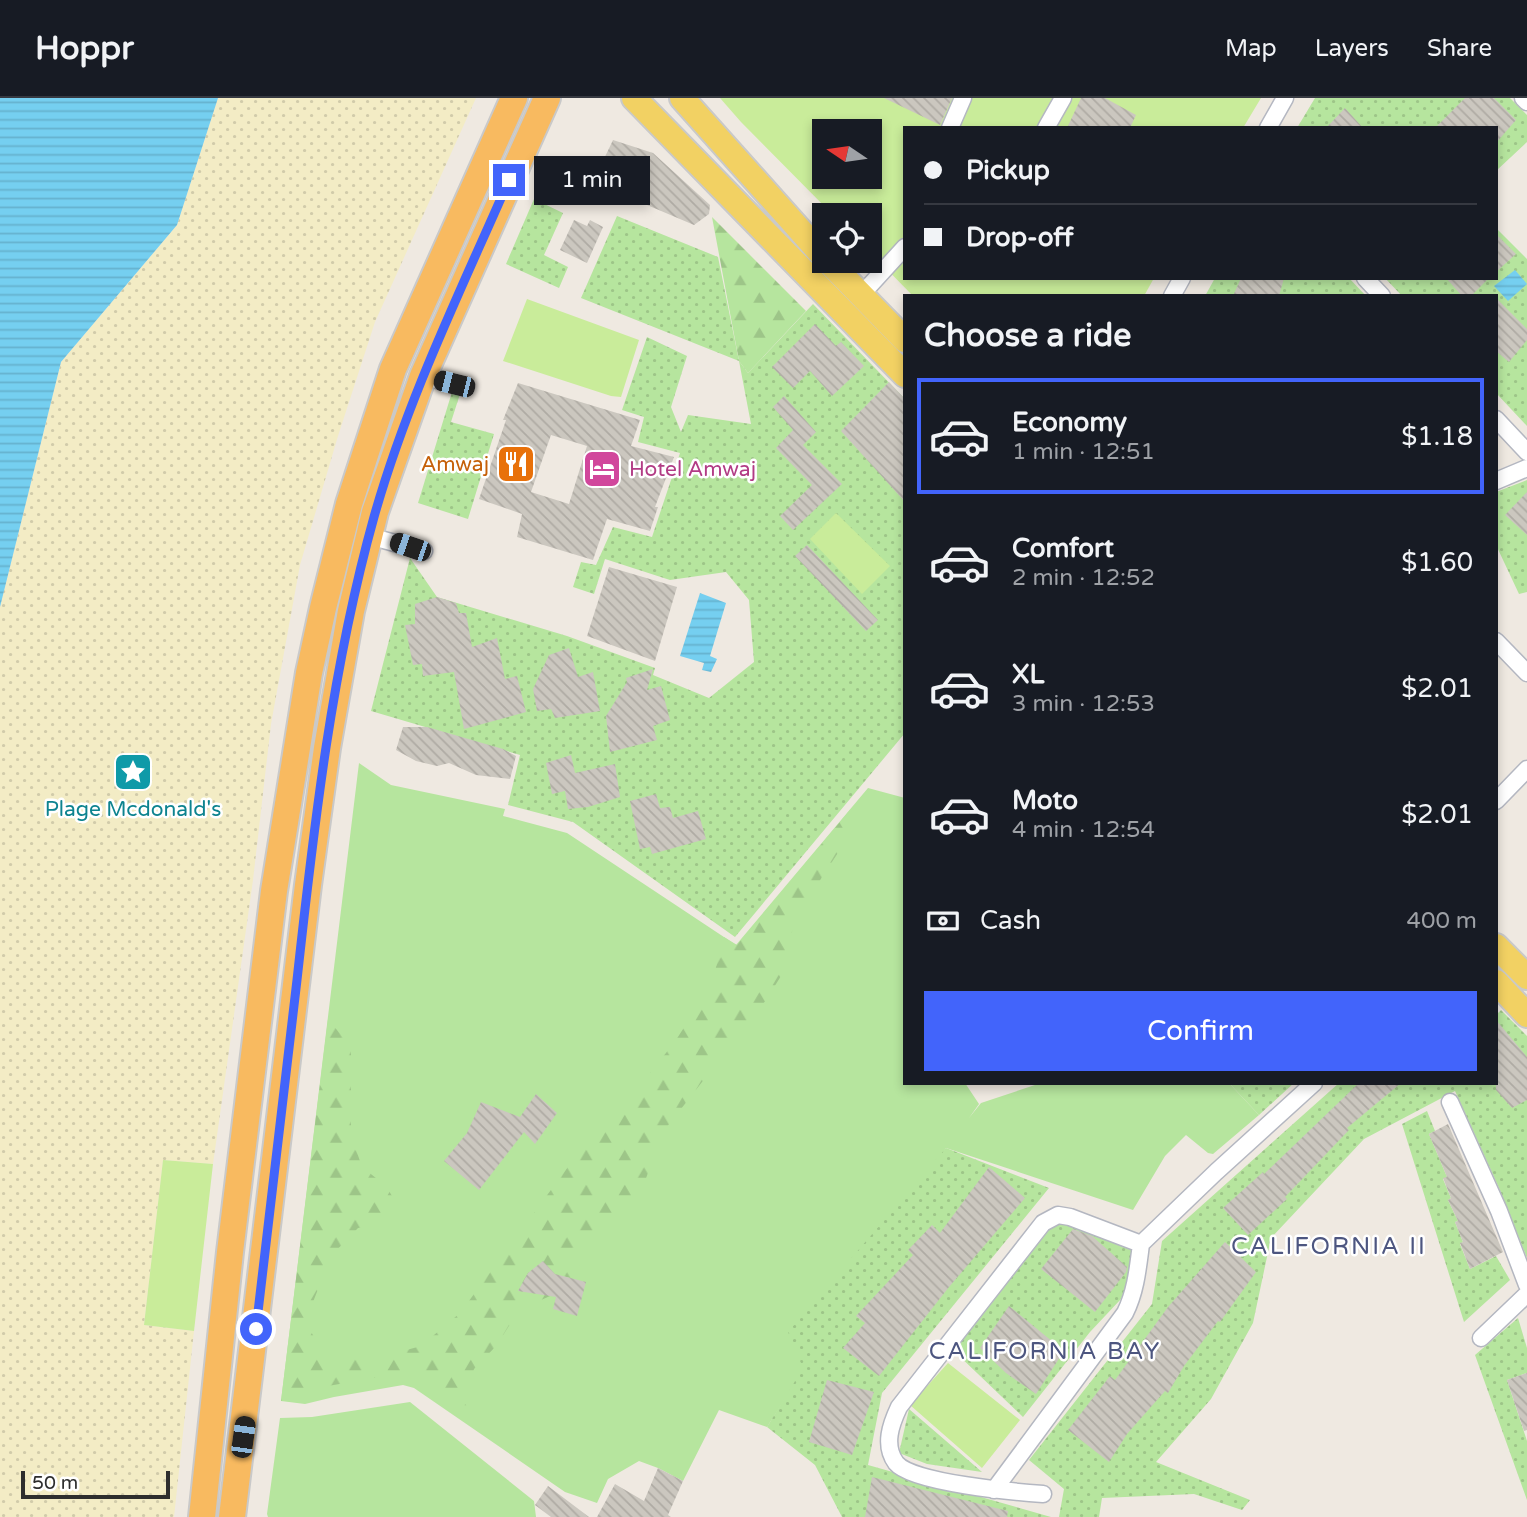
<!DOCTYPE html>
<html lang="en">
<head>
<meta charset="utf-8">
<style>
  body { margin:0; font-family:"Varela Round",sans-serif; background:#20242c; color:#f1f3f6; height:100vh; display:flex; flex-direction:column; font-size:26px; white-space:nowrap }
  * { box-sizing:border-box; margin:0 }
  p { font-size:23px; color:#9ea1a6 }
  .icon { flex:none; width:38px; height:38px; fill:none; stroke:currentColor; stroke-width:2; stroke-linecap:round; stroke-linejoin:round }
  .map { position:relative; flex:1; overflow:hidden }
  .details { position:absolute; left:903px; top:196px; width:595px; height:791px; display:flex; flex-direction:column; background:#171b24; border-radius:0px; box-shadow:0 4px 10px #0003 }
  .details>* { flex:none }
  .banner { position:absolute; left:903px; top:28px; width:595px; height:154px; border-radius:0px; box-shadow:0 4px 10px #0003; display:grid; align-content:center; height:154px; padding:0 21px; background:#171b24 }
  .needle { width:46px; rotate:283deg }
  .buttons { position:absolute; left:812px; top:21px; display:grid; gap:14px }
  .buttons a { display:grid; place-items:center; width:70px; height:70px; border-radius:0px; background:#171b24; box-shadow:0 4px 10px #0003; font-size:35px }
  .scale { position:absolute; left:21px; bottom:18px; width:149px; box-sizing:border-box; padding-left:7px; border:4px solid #2e2e2e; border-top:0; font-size:19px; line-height:24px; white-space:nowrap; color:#2e2e2e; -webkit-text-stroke:5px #fff; paint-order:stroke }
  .end { position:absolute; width:32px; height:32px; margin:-16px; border:9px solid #4264fb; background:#fff; box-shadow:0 0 0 4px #fff }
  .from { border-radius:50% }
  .bubble { position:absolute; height:49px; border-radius:0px; background:#171b24; box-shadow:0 4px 10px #0003; font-size:23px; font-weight:600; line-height:49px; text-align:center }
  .car { position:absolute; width:21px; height:42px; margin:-21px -10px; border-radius:9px; box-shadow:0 0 5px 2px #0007; background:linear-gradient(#222 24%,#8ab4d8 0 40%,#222 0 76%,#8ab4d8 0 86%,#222 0) }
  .banner b { display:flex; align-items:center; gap:24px; height:66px; font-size:26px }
  .banner b+b { border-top:2px solid #363941 }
  .banner i { width:18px; height:18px; background:#f1f3f6 }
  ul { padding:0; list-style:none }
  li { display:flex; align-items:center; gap:21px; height:116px; margin:0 14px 10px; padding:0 7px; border:4px solid transparent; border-radius:0px }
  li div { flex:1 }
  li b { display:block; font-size:26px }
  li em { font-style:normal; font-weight:600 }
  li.selected { border-color:#4264fb }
  li>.icon { width:63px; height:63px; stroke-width:1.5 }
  h2 { padding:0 21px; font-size:32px; line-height:84px }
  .pay { display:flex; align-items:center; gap:18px; height:77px; padding:0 21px; font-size:26px }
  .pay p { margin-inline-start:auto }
  .primary-button { display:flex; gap:14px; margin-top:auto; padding:14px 21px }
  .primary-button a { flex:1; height:80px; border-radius:0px; background:#4264fb; color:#fff; font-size:28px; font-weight:600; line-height:80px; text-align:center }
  header { display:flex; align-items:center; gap:42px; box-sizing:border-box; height:98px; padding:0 35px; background:#171b24; border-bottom:2px solid #363941 }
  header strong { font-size:33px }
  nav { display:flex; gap:38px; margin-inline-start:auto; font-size:24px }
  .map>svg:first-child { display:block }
</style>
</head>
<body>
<header>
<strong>Hoppr</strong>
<nav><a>Map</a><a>Layers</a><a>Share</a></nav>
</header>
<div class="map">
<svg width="1527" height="1419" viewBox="0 0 1527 1419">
  <defs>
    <pattern id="forest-firs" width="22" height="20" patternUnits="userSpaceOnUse" patternTransform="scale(1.75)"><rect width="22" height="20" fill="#b6e59e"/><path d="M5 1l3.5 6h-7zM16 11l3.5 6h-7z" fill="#9dc588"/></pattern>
    <pattern id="sand-dots" width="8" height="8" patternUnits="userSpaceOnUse" patternTransform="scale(1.75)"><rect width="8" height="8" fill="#f3ecc5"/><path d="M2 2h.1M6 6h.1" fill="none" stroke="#d1cbaa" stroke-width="1.8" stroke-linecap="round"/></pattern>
    <pattern id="garden-dots" width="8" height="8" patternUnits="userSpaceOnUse" patternTransform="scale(1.75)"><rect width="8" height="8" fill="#b6e59e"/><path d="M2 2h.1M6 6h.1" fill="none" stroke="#9dc588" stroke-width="1.8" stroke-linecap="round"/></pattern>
    <pattern id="water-rules" width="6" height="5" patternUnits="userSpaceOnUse" patternTransform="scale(1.75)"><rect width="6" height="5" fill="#75cff0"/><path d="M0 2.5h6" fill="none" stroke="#66b2ce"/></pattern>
    <pattern id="building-back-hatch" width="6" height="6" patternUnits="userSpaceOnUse" patternTransform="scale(1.75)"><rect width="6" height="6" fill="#cbc7bf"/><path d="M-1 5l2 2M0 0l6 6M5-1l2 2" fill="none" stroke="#afaba4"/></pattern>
  </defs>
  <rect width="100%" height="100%" fill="#efe9e1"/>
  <path fill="#b6e59e" d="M359,665l32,22 114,24 -2,7 64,17 169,112 132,-157 37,10v285h60l14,21 -10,14 12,-15 60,-20h188l30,32 -46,39 -5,-1 -22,-18 -21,21 -32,54 -187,-62 -179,279 -48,-17 -36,71 -25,-13 -19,-7 -31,18 -11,24 -32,-11 -151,-104 -11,-3 -69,12 -29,7 -24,-3z
    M410,1304l124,99 2,16h-268l-1,-3 13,-96 32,-1z"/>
  <path fill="url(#forest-firs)" d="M712,119l94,94 -58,62 -9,-12z
    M850,712l-5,32 -51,78 -8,48 -20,32 -103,132 -18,49 -28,40 -34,16 -9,15 12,30 -31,-8 -5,22 -31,14 -22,35 -23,24 -10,33 10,17 -32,-27 -25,-15h-38l-51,9 -47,15 47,-382 23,28v88l11,32 24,19 12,20 -14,18 -26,4 -27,28 -18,46 -3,28 11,19 13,9 40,1 47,-13 39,-33 119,-161 62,-68 33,-41 37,-57 13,-49 13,8z"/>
  <path fill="url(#sand-dots)" d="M218,0h258l-101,224 -37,114 -38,129 -29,159 -18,156 -40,284 -50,-4 -19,165 50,6 -20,186h-174v-910l61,-245 116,-137z"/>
  <path fill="url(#garden-dots)" d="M1315,0h195l17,17v27l-31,29v-43h-199z
    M534,101l29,14 -19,42 24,12 -9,21 -53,-24z
    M617,118l101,41 21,104 9,12 65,-69 92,95v334l-170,204 -162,-115 -65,-17 12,-50 -149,-44 39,-153 27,39 130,39 88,32 -2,7 56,23 45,-36 -5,-62 -23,-28 -56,8 -65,-21 -11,35 -21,-7 8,-25 15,3 17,-38 39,10 28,-84 -42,-11 6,-25 -22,-7 25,-73 40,19 -16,51 10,25 7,-17 63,9 -12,-63 -158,-63z
    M1496,130l31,31v167l-31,-33v-97h-94l-17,-18h111z
    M1215,180h134l17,18h-161z
    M452,294l8,2 -9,28 43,12 -26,85 -50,-16z
    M1527,382v112l-8,2 -23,-49v-53z
    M1501,912l26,26v222l-28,-70 -44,-97 -91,48 -93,99 -18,85 -42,76 -55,63 94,38 -8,10 -48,-16 -92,4 -3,19h-40l5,-28 -35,-29 123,-156 10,-63 177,-158h157v-68z
    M1229,985h65l-35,32z
    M1427,1013l8,20 -6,3 18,43 -4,2 8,19 -3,2 10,21 -3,1 8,20 -3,2 10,25 26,-13 14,24 -46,42 -62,-198z
    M946,1050l103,40 -167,205 -14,72 183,52h-209l-27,-52 -48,-38 36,-59 -15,-36z
    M1056,1123l77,23v26l-12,29 -31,33 -67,85 -69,-66z
    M1518,1220l9,30v25l-20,7 20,61v59l-52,-145z
    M909,1311l73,63 -55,-8 -28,-11z"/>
  <path fill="#c9ec9a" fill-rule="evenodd" d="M720,0h541l-18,30h-338v150h249l-10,18h-231l-43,-44v-37h-37l-92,-93zM824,33h46v46h-46z
    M527,201l112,41 -18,57 -10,-1 -108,-35z
    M836,415l54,53 -28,28 -52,-55z
    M163,1062l50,4 -19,167 -50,-6z
    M948,1265l72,57 -38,48 -72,-63z"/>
  <path fill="url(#water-rules)" d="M0,0h218l-41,127 -116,137 -61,245z
    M1515,172l12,14 -19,17 -14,-15z
    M700,495l26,10 -16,53 7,3 -6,13 -9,-2 2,-7 -24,-7z"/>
  <path fill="url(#building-back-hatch)" fill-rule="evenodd" d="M884,0h68l-12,27z
    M1081,0h24l31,17 -6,13h-63z
    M1465,0h29l22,22 -20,23v-15h-61z
    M1345,10l18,20h-37z
    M613,42l40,13 57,52 -1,9 -15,11 -101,-43z
    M574,122l13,6 3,-6 13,7 -16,36 -27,-13z
    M1496,136l20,20 -20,18z
    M1241,180h43l-5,18h-46z
    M1446,180h43l-18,18h-9z
    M1496,200l31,31v11l-18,22 -13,-11z
    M815,226l21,22 5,-4 23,24 -32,30 -22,-25 -17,17 -21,-21z
    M889,284l16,17v103l-64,-71z
    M518,285l122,37 -9,26 43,11 -19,50h3l-8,24 -43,-12 -14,41 -76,-23 5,-23 -43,-15 27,-79h-3zM551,337l36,11 -18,58 -38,-12z
    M784,298l32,36 -13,13 39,39 -49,46 -13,-14 32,-31 -36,-37 17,-18 -20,-23z
    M1527,394v43l-22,-20z
    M807,447l71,75 -12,11 -71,-75z
    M609,469l68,20 -22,74 -68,-25z
    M437,499l19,6 3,10h7l6,34 25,-9 8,41 12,-3 9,36 -62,17 -10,-57 -31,4 -1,-12 -9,1 -8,-40 10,-1v-20z
    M569,550l9,29 15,-5 7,39 -45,7 -4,-9 -14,2 -4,-22 16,-34z
    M653,571l-6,21 14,-4 9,34 -17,6 4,14 -47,12 -4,-36 21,-34 -1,-4z
    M403,629h24l76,22 13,7 -6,23 -34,-4 -27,-12 -12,3 -21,-5 -20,-11z
    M571,657l4,18 40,-9 5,33 -32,10 -20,2 -3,-18 -13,3 -6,-31z
    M656,696l4,14 10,-1 3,11 25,-7 8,28 -54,15 -2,-7 -10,2 -10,-48z
    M1496,922l31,37v43l-15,8 -16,-18z
    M1359,985h42l-54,45 2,2 -64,67 2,2 -39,36 -25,-27 40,-36 1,2z
    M536,996l21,19 -22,31 -11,-12 -45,58 -35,-29 23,-28 14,-31 39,15z
    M1448,1026l55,128 -33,17 -10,-26 3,-1 -8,-20 3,-1 -10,-21 3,-2 -8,-20 4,-1 -18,-43z
    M989,1069l36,31 -76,89 -70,89 -36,-28 22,-25 -9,-7 57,-61 -5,-5 24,-25 8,8z
    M1073,1131l19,7 35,31 -1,5 -31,40 -54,-43z
    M1225,1144l31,30 -36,50 -2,-1 -34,45 -16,27 -3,-2 -38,43 -18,28 -41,-32 42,-54 5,4 53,-73z
    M543,1163l12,13 31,8 -9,34 -24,-7 3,-12 -38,-6 10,-18z
    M1009,1208l55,45 -28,43 -30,-21 -26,-25z
    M1527,1275v57l-3,1 -17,-51z
    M827,1282l47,12 -22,63 -43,-13z
    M658,1370l25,13 -15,34 3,2h-74l18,-33 29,17z
    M872,1379l136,34 -1,6h-142z
    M548,1388l41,31h-38l-16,-12z"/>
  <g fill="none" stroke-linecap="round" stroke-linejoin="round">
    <defs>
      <path id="minor" d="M1523,0l4,4
        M950,30l13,-30
        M1046,30l17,-30
        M1268,30l17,-30
        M1365,180l17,18
        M861,197l44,-48
        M1172,198l10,-18
        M423,278l31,9
        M1496,321l31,33
        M1496,383l31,-13
        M369,438l55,15
        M1496,543l31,32
        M1496,703l31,-32
        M1450,1004l49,109 28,74
        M1481,1240l46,-44
        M994,1392l131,-177c11,-22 13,-46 16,-69
        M1043,1396c-27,-2 -131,-11 -147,-31 -13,-18 -5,-39 3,-56l144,-184 15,-8 12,2 71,27 75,-72 98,-89"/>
      <path id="primary" d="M634,0l271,277
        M682,0l142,159
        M828,163l77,79
        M1496,848l31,31
        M1496,884l31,33"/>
      <path id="trunk" d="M202,1419l28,-265 44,-361 35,-218 14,-65 26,-104 44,-135 121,-271
        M232,1419l76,-632 19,-137 24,-137 24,-99 48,-136 124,-278"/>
    </defs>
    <use href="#minor" stroke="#b4b7c1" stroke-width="19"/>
    <use href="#primary" stroke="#c9c9c9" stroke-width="28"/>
    <use href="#trunk" stroke="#c9c9c9" stroke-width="30"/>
    <use href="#minor" stroke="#fff" stroke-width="16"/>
    <use href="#primary" stroke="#f2d163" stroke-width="24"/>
    <use href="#trunk" stroke="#f8ba60" stroke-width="26"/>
  </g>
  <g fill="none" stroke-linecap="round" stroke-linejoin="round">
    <path stroke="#4264fb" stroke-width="9" d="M256,1231c14,-116 28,-232 41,-349 17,-155 35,-313 77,-463 33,-117 87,-227 135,-337"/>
  </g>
  <defs>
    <symbol id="restaurant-square" viewBox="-11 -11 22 22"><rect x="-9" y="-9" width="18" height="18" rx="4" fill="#e8710a" stroke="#fff"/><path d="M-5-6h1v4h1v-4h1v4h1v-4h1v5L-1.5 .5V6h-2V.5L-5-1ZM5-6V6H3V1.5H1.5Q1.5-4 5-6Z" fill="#fff"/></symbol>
    <symbol id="hotel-square" viewBox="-11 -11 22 22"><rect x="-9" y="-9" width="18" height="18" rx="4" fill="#d1479c" stroke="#fff"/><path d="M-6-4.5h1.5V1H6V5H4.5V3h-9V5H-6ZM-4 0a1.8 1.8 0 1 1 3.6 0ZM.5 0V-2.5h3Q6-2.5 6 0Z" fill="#fff"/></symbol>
    <symbol id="sight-square" viewBox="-11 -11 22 22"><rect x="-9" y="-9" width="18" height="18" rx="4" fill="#0f9aa8" stroke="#fff"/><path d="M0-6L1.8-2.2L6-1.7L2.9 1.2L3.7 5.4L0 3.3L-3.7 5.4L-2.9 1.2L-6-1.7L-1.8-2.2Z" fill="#fff"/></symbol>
  </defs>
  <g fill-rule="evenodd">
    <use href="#restaurant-square" x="494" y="344" width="44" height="44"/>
    <use href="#hotel-square" x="580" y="349" width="44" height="44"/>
    <use href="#sight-square" x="111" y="652" width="44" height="44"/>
  </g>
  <g text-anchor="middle" stroke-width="5" stroke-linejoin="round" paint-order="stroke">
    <g font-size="21" fill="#c56008" stroke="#fff" text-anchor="end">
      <text x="489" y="373">Amwaj</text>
    </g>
    <g font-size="21" fill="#b23c85" stroke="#fff" text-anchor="start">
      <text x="629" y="378">Hotel Amwaj</text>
    </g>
    <g font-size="21" fill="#0d838f" stroke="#fff">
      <text x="133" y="718">Plage Mcdonald's</text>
    </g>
    <g font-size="24" letter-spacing="2" fill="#4d5680" stroke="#fff">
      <text x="1329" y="1156">CALIFORNIA II</text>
      <text x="1045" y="1261">CALIFORNIA BAY</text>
    </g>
  </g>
</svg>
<div class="buttons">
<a><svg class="needle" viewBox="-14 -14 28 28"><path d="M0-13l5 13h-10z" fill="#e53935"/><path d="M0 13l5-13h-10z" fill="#9ea1a6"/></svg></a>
<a><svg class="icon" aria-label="locate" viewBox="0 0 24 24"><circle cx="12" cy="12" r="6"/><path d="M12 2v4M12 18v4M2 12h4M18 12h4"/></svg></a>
</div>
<div class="scale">50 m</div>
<i class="end from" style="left:256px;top:1231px"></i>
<i class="end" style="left:509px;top:82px"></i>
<div class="bubble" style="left:534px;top:58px;width:116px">1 min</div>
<i class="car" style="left:454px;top:286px;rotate:284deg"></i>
<i class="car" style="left:410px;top:449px;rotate:289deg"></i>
<i class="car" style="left:243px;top:1339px;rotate:8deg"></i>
<div class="banner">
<b><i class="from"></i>Pickup</b>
<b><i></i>Drop-off</b>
</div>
<section class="details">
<h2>Choose a ride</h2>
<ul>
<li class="selected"><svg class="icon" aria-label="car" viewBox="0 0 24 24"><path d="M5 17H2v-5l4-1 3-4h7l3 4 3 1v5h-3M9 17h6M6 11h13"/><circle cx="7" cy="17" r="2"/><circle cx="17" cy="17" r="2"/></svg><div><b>Economy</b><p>1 min · 12:51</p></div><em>$1.18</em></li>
<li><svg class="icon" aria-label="car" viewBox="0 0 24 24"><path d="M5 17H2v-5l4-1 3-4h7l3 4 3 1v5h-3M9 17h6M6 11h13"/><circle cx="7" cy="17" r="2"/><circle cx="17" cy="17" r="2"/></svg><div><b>Comfort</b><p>2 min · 12:52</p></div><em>$1.60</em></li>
<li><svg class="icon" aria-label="car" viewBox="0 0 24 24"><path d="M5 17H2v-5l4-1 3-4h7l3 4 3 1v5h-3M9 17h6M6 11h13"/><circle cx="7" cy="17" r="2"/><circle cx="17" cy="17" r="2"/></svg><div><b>XL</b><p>3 min · 12:53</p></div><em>$2.01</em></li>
<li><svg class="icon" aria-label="car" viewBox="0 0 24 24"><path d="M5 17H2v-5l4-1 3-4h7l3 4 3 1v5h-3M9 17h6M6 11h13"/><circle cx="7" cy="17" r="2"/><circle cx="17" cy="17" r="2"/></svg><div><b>Moto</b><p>4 min · 12:54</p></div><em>$2.01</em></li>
</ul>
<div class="pay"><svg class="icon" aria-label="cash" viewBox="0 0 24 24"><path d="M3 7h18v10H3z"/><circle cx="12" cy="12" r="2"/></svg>Cash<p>400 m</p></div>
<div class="primary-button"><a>Confirm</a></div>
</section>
</div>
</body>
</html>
